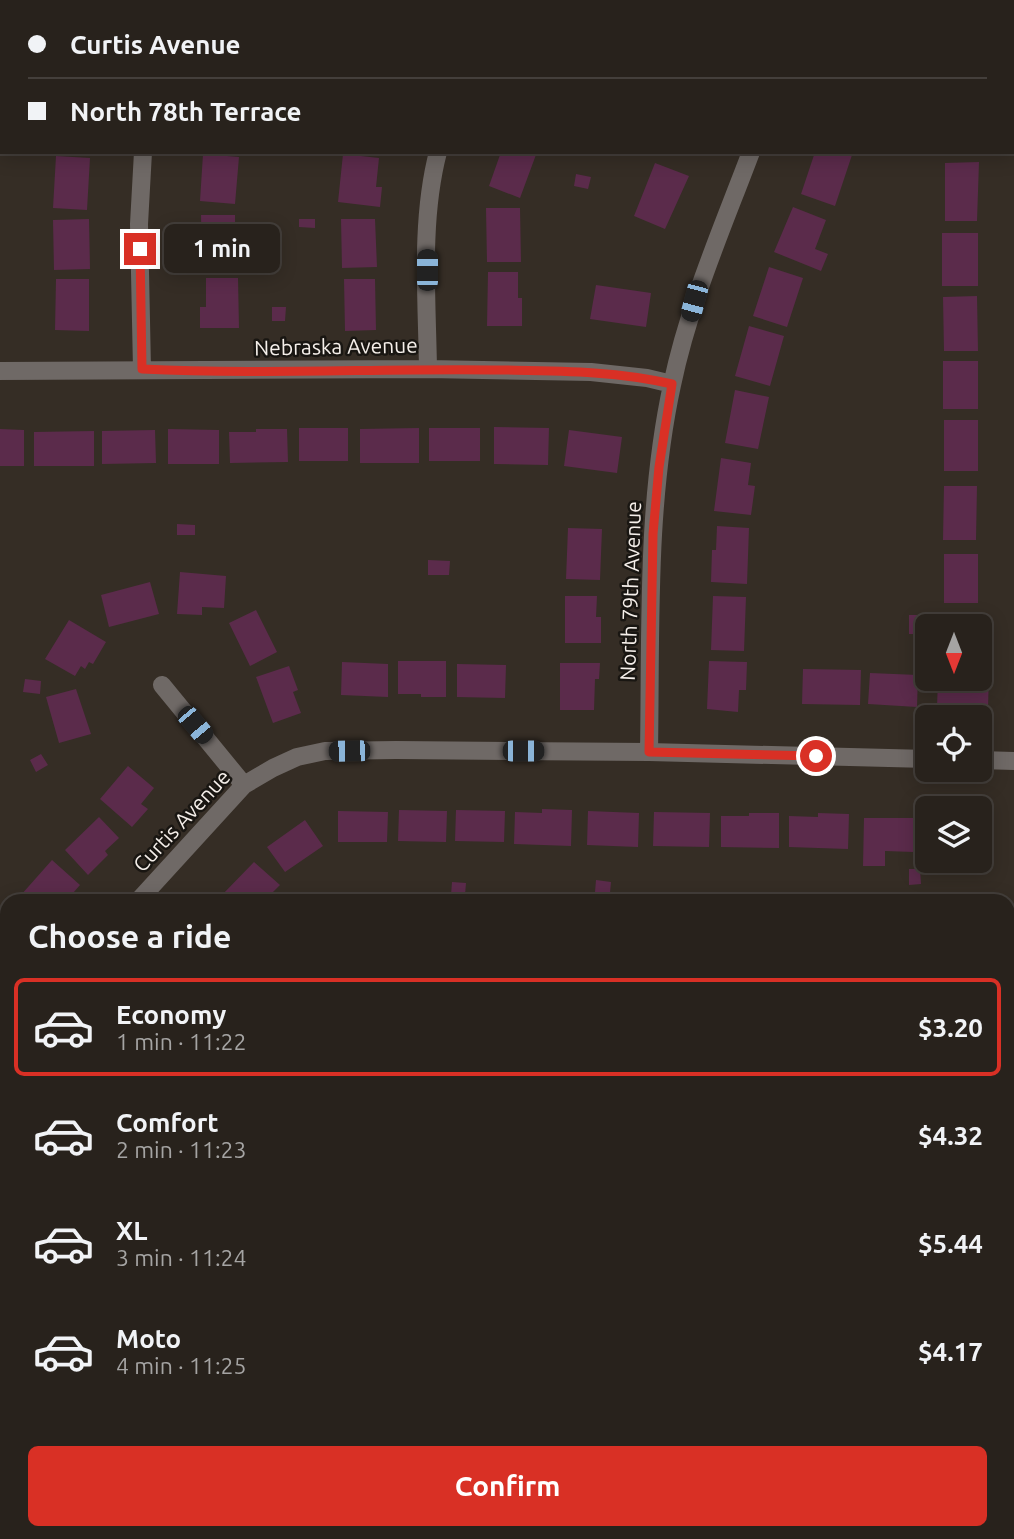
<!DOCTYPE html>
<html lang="en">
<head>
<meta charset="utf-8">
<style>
  body { margin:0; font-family:Ubuntu,sans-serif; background:#342f29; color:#f1f3f6; height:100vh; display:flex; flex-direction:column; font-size:26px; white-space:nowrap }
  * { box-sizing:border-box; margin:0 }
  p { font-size:23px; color:#a5a4a3 }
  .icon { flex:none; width:38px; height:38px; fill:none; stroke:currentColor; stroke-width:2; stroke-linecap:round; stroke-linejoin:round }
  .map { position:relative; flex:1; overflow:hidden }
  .panel { position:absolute; left:0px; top:894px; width:1015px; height:646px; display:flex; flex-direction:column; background:#28221c; border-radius:21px 21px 0 0; box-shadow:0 4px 18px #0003,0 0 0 2px #443f3b }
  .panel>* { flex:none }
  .top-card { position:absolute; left:0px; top:0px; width:1015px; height:154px; box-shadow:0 4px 18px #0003,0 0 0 2px #443f3b; display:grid; align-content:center; height:154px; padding:0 28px; background:#28221c }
  .needle { width:46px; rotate:180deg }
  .fabs { position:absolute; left:915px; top:614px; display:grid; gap:14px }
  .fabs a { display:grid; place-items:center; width:77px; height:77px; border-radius:10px; background:#28221c; box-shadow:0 4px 18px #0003,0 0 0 2px #443f3b; font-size:35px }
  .end { position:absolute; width:32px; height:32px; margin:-16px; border:9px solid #d93025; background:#fff; box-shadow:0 0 0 4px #fff }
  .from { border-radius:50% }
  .bubble { position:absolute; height:49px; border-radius:10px; background:#28221c; box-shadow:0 4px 18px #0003,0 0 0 2px #443f3b; font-size:23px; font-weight:700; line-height:49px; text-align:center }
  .car { position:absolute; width:21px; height:42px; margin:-21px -10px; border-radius:9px; box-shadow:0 0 5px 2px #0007; background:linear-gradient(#222 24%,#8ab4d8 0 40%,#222 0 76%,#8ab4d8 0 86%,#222 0) }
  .top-card b { display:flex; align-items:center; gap:24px; height:66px; font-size:26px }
  .top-card b+b { border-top:2px solid #443f3b }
  .top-card i { width:18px; height:18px; background:#f1f3f6 }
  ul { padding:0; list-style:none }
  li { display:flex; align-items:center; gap:21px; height:98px; margin:0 14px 10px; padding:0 14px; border:4px solid transparent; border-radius:10px }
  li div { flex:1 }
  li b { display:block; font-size:26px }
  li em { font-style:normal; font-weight:700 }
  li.current { border-color:#d93025 }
  li>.icon { width:63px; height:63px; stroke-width:1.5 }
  h2 { padding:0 28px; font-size:32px; line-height:84px }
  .primary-button { display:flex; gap:14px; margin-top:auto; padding:14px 28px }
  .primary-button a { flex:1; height:80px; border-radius:10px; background:#d93025; color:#fff; font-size:28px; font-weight:700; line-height:80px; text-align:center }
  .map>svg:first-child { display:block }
</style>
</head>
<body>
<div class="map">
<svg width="1014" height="1539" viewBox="0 0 1014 1539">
  <rect width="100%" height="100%" fill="#352d25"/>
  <path fill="#5b2b4b" d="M501,152h36l-17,46 -31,-12z
    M815,152h38l-18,54 -34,-12z
    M203,154l36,3 -4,47 -35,-3z
    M343,154l36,4 -3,29h6l-2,20 -42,-5z
    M56,156l34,2 -3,52 -34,-2z
    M979,162l-2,59h-32v-58z
    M655,163l34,13 -24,53 -31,-13z
    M576,174l15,3 -3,12 -14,-3z
    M793,207l33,13 -11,29 13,5 -7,17 -47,-19z
    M486,208h34l1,54h-34z
    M201,215h34v49l-33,1z
    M89,219l1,50 -36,1 -1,-50z
    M299,219h16v9l-16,-1z
    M341,219h34l2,48 -35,1z
    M942,233h36v53h-36z
    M769,267l34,11 -16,49 -34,-11z
    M488,272h30v26h4v28h-35z
    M206,278h32l1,50h-39v-21h6z
    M56,279h33v52l-34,-1z
    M344,279h31l1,51 -31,1z
    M596,285l55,8 -5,34 -56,-8z
    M977,296l1,55h-34l-1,-54z
    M272,307h14l-1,14h-13z
    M749,326l35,10 -14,50 -35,-10z
    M943,361h35v48h-35z
    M735,390l34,7 -11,52 -33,-6z
    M944,420h34v51h-34z
    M494,427l55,1 -1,37 -54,-1z
    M299,428h49v33h-49z
    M419,428v35h-59v-34z
    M429,428h51v33h-51z
    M0,429l24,1v36h-24z
    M168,429l51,1v34h-51z
    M256,429h31l1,33 -58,1 -1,-31h27z
    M155,430l1,33 -54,1v-33z
    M569,430l53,7 -5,36 -53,-7z
    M94,431v35h-60v-34z
    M721,458l30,5 -3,22 7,1 -4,29 -37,-4z
    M944,486h33l-1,54h-33z
    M177,524l18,1v10h-18z
    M717,526l32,2 -2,56 -36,-2 1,-32h4z
    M568,528l34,1 -2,51 -34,-1z
    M944,554h34v49h-34z
    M428,560l22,1 -1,14h-21z
    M180,572l46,4 -2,32 -22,-1v8l-25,-1z
    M150,582l9,32 -50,13 -8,-32z
    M565,596h32l-1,21h5v26h-36z
    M713,596l33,1 -2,54 -33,-1z
    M256,610l21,42 -27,14 -21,-43z
    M909,615h18v19h-18z
    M69,620l37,22 -13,22 -4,-2 -4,7 -4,-3 -6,10 -30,-17z
    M398,661h48v36h-25v-3h-23z
    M709,661l38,1 -1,28h-7l-1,22 -31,-3z
    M342,662l46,2v33l-47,-2z
    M560,663h40l-1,16h-4l-1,31h-34z
    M457,664l49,1 -1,33 -48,-1z
    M289,666l9,24 -5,2 8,21 -28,10 -17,-46z
    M803,669l58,1 -1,35 -58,-1z
    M980,672h9l-1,37 -51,-2 1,-28h42z
    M870,673l48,2 -1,32 -49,-3z
    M25,679l16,2 -1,13 -17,-2z
    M76,689l15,45 -32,9 -13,-46z
    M41,754l7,11 -12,7 -6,-12z
    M128,766l26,22 -13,16 7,5 -16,18 -32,-28z
    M542,809l30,1 -1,36 -57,-2 1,-32 27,1z
    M399,810l48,1 -1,31 -48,-1z
    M456,810l49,1 -1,31 -49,-1z
    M338,811l50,1 -1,30h-49z
    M588,811l51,2 -1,34 -51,-2z
    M654,812l56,1 -1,34 -56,-1z
    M749,813h30v35l-58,-1v-31h28z
    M818,813l31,1 -1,35 -59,-2v-31l29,1z
    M99,817l20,21 -14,13 3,4 -20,20 -23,-25z
    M864,818h51l-1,34 -29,-1v15h-22z
    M980,818h5v32h-5z
    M305,820l18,26 -38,26 -18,-25z
    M52,860l28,25 -14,16 -3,-2 -3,2h-32l-7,-6z
    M254,862l26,23 -16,16h-37l-6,-5z
    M909,869h11l1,15 -12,1z
    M596,880l15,2 -1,11 -15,-1z
    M452,882l14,1 -1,12h-14z
    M1008,1106h6v35h-6z
    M7,1123v48l-7,8v-49z
    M1008,1519h6v20h-9v-6h3z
    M266,1533h53l1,3 -7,3h-45z
    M675,1533h59l1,6h-59z
    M746,1533h53v6h-53z
    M811,1533h57v6h-57z
    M879,1533h49v6h-49z
    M940,1533h56v6h-56z"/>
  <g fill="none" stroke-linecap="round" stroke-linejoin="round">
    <path stroke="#6f6966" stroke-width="18" d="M937,0l2,2
      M189,2l1,-2
      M493,2v-2
      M808,2l1,-2
      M1013,85l1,2
      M142,369l-3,-145 4,-72
      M428,369c-1,-71 -8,-148 10,-217
      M0,371l428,-2 163,3 56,6 25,6
      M162,685l82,100
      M649,752c2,-123 -3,-247 23,-367 17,-81 50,-156 79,-233
      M980,760l34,1
      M138,901l106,-116 29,-17 24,-11 28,-6 71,-1 253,2 279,7
      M1008,1047h6
      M0,1050l7,-7
      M0,1325h7
      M1008,1463h6
      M367,1533l3,6
      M430,1539l11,-6"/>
  </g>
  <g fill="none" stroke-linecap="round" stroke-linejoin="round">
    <path stroke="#d93025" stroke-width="9" d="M140,249l2,120c120,6 241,-1 361,1 57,1 114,1 169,14l-13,83 -6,67 -4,218 167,4"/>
  </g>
  <g text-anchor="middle" stroke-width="5" stroke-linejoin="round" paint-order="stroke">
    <g font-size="21" fill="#f5efea" stroke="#191612">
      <text transform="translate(336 347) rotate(-1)" y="7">Nebraska Avenue</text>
      <text transform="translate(631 591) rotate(-88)" y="7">North 79th Avenue</text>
      <text transform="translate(182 821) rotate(-47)" y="7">Curtis Avenue</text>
    </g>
  </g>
</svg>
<div class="fabs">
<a><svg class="needle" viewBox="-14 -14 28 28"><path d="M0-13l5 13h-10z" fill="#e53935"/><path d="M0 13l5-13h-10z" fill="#a5a4a3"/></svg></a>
<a><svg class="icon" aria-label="locate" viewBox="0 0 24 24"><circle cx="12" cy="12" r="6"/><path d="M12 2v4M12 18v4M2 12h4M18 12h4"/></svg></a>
<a><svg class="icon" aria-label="layers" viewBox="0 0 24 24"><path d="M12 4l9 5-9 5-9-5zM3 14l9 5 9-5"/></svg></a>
</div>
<i class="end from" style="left:816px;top:756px"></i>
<i class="end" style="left:140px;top:249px"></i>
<div class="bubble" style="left:164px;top:224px;width:116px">1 min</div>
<i class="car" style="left:427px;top:270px;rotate:0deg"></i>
<i class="car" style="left:694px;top:301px;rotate:195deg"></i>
<i class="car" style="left:195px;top:725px;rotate:140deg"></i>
<i class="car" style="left:349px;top:751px;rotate:269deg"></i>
<i class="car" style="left:523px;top:751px;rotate:90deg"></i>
<div class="top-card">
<b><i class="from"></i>Curtis Avenue</b>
<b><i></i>North 78th Terrace</b>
</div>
<section class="panel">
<h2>Choose a ride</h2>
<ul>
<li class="current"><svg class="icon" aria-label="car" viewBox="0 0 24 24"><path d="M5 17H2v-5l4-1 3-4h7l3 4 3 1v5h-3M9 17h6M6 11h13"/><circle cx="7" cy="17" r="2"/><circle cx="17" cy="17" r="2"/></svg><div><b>Economy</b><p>1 min · 11:22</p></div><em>$3.20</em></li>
<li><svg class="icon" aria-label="car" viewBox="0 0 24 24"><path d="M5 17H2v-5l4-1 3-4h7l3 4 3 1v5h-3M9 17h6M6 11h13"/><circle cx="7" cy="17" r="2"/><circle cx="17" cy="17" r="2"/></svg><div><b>Comfort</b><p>2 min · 11:23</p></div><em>$4.32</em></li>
<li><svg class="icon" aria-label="car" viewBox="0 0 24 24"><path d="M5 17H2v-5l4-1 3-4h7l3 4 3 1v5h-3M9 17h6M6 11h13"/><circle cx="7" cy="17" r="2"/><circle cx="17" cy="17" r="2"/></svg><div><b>XL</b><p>3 min · 11:24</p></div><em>$5.44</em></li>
<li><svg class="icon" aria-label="car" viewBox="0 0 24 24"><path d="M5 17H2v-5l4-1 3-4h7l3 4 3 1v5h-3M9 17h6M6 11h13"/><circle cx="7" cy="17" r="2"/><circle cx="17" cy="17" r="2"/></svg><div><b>Moto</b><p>4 min · 11:25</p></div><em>$4.17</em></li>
</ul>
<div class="primary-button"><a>Confirm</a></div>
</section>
</div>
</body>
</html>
